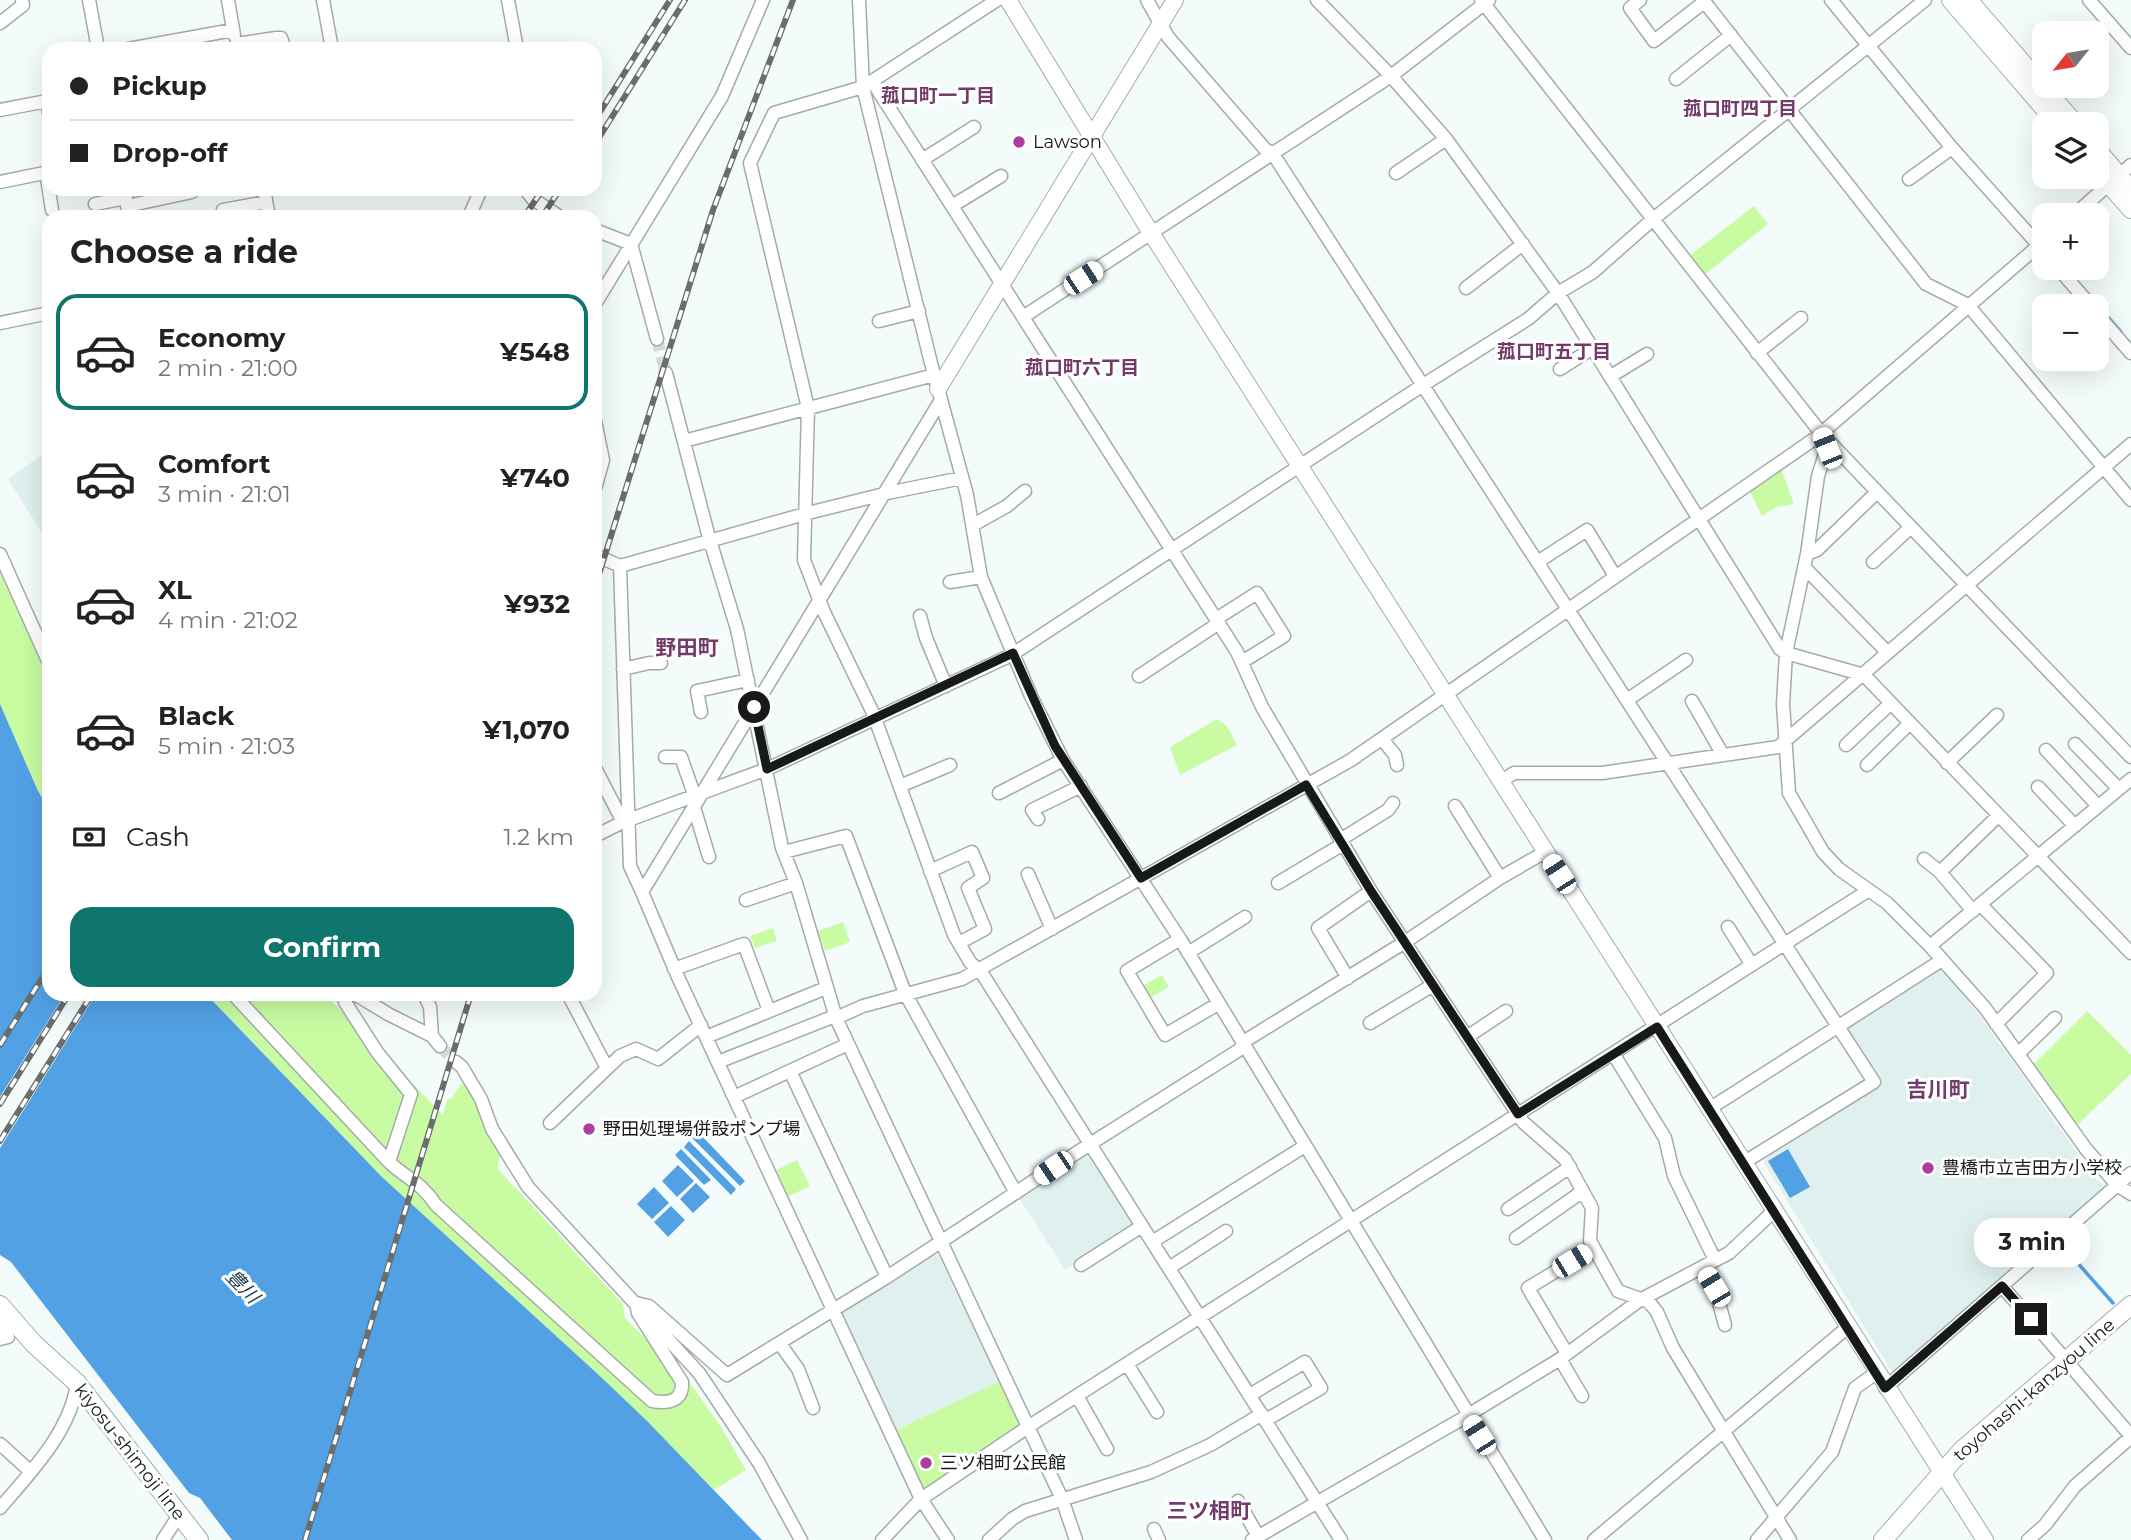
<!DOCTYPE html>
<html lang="en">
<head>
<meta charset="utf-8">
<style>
  body { margin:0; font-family:Montserrat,"Noto Sans JP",sans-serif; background:#f2f2f2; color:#222; height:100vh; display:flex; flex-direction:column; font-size:26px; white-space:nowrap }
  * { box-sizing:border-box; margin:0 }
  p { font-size:23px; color:#767676 }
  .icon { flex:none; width:38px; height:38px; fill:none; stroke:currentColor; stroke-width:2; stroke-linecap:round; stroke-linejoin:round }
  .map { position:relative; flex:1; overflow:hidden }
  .side { position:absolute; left:42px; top:210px; width:560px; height:791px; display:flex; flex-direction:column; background:#fff; border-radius:21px; box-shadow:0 7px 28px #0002 }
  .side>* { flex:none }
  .hud { position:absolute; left:42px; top:42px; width:560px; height:154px; border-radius:21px; box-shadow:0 7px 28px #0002; display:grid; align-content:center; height:154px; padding:0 28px; background:#fff }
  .needle { width:46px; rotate:240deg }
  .buttons { position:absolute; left:2032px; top:21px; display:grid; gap:14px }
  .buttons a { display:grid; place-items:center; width:77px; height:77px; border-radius:14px; background:#fff; box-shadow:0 7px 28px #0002; font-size:35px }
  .end { position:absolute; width:32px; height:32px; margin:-16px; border:9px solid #181a1a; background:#fff; box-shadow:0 0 0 4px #fff }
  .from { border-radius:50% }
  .bubble { position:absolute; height:49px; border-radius:21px; background:#fff; box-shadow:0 7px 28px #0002; font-size:23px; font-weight:700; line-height:49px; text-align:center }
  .car { position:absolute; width:21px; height:42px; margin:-21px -10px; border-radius:9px; box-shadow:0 0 5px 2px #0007; background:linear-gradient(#fff 24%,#345 0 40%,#fff 0 76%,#345 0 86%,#fff 0) }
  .hud b { display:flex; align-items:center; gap:24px; height:66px; font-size:26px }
  .hud b+b { border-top:2px solid #e0e0e0 }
  .hud i { width:18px; height:18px; background:#222 }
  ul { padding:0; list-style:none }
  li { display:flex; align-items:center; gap:21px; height:116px; margin:0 14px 10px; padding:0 14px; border:4px solid transparent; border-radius:21px }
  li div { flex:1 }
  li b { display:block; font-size:26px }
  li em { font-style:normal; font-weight:700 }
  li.current { border-color:#0f766e }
  li>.icon { width:63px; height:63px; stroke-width:1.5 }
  h2 { padding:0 28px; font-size:32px; line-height:84px }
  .pay { display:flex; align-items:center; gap:18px; height:77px; padding:0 28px; font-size:26px }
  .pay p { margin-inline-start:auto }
  .action { display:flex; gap:14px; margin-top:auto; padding:14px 28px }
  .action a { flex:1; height:80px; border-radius:21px; background:#0f766e; color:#fff; font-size:28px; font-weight:700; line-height:80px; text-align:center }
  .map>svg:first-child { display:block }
</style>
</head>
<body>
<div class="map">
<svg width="2131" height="1540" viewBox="0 0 2131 1540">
  <rect width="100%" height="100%" fill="#f4fcfb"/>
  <path fill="#dff0ee" d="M49,450v94l-41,-65z
    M1938,967l20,21 30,39 104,147 14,14 -210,185 -4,-1 -128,-209 1,-7 117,-74 -36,-56z
    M1086,1152l5,1 44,74 -70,43 -46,-72z
    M933,1254l5,1 62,126 -106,50 -54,-114 2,-6z"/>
  <path fill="#c9fba2" d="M1754,206l14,18 -65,52 -15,-19z
    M1780,466l14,38 -18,3 -14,9 -14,-28z
    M0,565l49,86v158l-11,-18 -38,-87z
    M1217,719l10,7 10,19 -57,30 -10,-28z
    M843,922l7,20 -25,9 -7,-20z
    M773,928l4,13 -22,7 -5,-12z
    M1162,975l7,12 -21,12 -8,-12z
    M206,994h124l1,6 112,115 4,-16h4l14,-21 36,74 -4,16 126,136 2,14 68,69 28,40 25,43 -32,20 -113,-113 -219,-200z
    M2087,1011l44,44v19l-55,52 -43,-61z
    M797,1160l13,26 -23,11 -13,-26z
    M1000,1381l23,46 -97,62 -5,-1 -27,-57z"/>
  <path fill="#52a1e5" d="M0,704l38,87 11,18v185h157l176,183 219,200 46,44 115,119h-530l-32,-42 -11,-5 -178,-231 -11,-7z
    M698,1132l47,49 -5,5 -48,-48z
    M689,1141l47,48 -5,6 -47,-48z
    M681,1149l30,31 -7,5 -29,-30z
    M1788,1149l22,38 -20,11 -22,-37z
    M678,1165l16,16 -17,16 -15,-16z
    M696,1183l14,14 -17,16 -13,-14z
    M654,1187l15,16 -17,16 -15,-15z
    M671,1206l14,14 -17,17 -14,-15z"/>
  <path fill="#f4fcfb" d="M65,994h31l-96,154v-51z"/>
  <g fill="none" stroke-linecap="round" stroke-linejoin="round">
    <path stroke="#52a1e5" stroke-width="3.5" d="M2094,301l27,31
      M2059,1244l1,-1 53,60"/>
    <path stroke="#d3dad9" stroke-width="12" stroke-dasharray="12 6" stroke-linecap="butt" d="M657,339l9,34
      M440,1046l16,16"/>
    <defs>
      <path id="minor" d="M89,0l9,49
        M228,0l6,35
        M323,0l9,49
        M508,0l9,49
        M859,0l4,87 68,276 36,132 14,82 50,119 32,64 117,179 365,601
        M997,0l-134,87 -89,26 -24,50 58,245 -4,152 20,52 49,101 81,222 16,27 13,13 358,565
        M1147,0l21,37 97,112 8,5 601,928 -131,81
        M1317,0l74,76 55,63 112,154 222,356 6,4 78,22 267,278
        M1481,0l340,433 310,324
        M1640,0l-10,8 24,33 50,-39
        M1703,0l223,284 42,21 163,195
        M1831,0l121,148 91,102
        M2089,0l42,48
        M0,23l23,-18 -1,-5
        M236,44l40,-6h5l4,11
        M128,49l105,-19
        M1676,79l55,-44
        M872,81l365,571 25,55 109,184 152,231 42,37 27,49 -2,33 28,50 31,11 8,10 16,36 117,192
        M0,110l47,-9 2,12
        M922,160l52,-33
        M46,172l6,38
        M1396,173l50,-34
        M1909,179l43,-31
        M0,182l49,-10
        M124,189l5,28
        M264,189l5,28
        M525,189l8,10 27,18
        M95,204l31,-6
        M127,206l65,-14
        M952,206l49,-30
        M223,210l43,-8
        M2074,215l57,-50
        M469,217l12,-28
        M595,230l36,14 26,95
        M2058,268l33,38
        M1466,288l57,-44
        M595,304l127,-208 41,-96
        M2096,313l35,40
        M1023,317l368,-241 98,-76
        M879,321l40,-10
        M0,323l49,-10
        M1757,353l44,-35
        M1560,369l33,-21
        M666,373l42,161 29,95 45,219 14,35 40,135 226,481 14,41
        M1611,376l36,-22
        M941,400l-299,492 36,85 243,522 27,41
        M595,421l8,39 -8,29
        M1822,436l5,12 -9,28 -11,78 -21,99 -3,51 6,89 34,59 16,17 48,34 43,43 55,62 101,141 31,36 14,9
        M684,441l250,-66
        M973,525l34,-19 18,-15
        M0,554l49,109
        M1807,554l10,-4 60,-58
        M595,555l25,11
        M1539,561l48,-31 28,46
        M1873,562l38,-35
        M1804,567l84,86
        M950,582l31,-5
        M920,616l6,22 20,48
        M1216,619l41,-26 27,43 -42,26
        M623,669l26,-6h12
        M1139,676l80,-53
        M1627,700l59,-40
        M1692,701l31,54
        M701,712l-4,-21 51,-11
        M1382,739l13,16 2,10
        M2075,744l44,45
        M1846,745l45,-42
        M2046,750l52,56
        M665,757h16l14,40
        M1947,763l50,-48
        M1867,765l43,-42
        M595,768l28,54
        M1500,782l14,-9h88l176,-26 353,-303
        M900,786l50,-21
        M2038,787l37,39
        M999,793l64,-33
        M1455,806l45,72
        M694,807l15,50
        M1038,819l-6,-9 49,-24
        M595,836l28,-14 144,-53 238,-111 17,-10 401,-263 105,-66 30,-26 35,-21 59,-52 273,-220
        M1340,840l48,-30 5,-7
        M784,852l62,-16 59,157 111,200
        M1924,859l16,13
        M930,871l42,-19 11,26 -15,10 17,41 -26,14
        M1028,874l24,55
        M1278,883l65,-39
        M642,892l-12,-26 -10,-300 192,-54 80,-20 70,-14
        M746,900l50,-17
        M1981,905l66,68 -51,51
        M1973,911l-33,-39 58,-56
        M1728,927l24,38
        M1180,939l-53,32 38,64 53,-31
        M1930,946l201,-167
        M1188,953l57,-36
        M674,969l70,-25 25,67
        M1348,978l-30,-50 53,-37
        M233,994l156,168 22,-68 -34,-42 -32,-50 2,-8
        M355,994l33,20 44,22 8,10
        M424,994l6,13 2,29
        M568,994l39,74
        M836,1018l27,-12 99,-27 389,-219 466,-323 227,-196
        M1370,1023l63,-38
        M706,1037l120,-49
        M1467,1037l39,-26
        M2018,1054l37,-36
        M1614,1055l51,83 9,38 41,84
        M456,1062l6,5 19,32 11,30 36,58 171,186 60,90 42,77
        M718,1062l117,-46
        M790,1071l97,206
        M734,1097l114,-53
        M1709,1109l233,-149
        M550,1123l70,-67 16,-7 22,10 43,-34
        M389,1162c18,17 32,20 47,43l216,196c17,3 31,0 30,-19l-44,-69 -2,-10 13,3 78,69 160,-98 203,-133 149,-94 9,-11 157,-97 95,-64 45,-26
        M1508,1209l62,-42
        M1516,1238l67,-47
        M1152,1242l153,-96
        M1081,1265l61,-39
        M1702,1267l13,21 10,37
        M1169,1268l57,-37
        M2002,1286l129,150
        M0,1320l8,17 -8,2
        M780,1344l18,25 15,39
        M1566,1352l-38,-64 66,-40
        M1560,1359l22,37
        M1127,1364l30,48
        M1885,1388l246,-215
        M1250,1395l55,-33 16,26 -55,32
        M1077,1396l30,53
        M0,1444l31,28
        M1238,1501l20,35
        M0,1508c30,-35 71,-77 77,-125
        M1154,1529l5,11
        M163,1540l16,-25
        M882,1540l39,-41 113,-76 835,-533
        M989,1540l23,-21 13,-8 126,-39 59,-27 52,-31
        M1252,1540l208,-120 100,-61 80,-59 89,-47 45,-42
        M1594,1540l254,-213
        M1757,1540l75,-88 23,-64 21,-15
        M2028,1540l17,-15 30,-39 56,-49"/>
      <path id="tertiary" d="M1008,0l143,233 834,1307
        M938,389l237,-389"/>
      <path id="secondary" d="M1951,0l107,124
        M1968,0l107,124
        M2096,149l35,41
        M2096,169l35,40
        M0,1305l34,39 43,39 122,157
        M1883,1540l79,-90 169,-145"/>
    </defs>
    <use href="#minor" stroke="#a4abab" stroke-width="15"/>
    <use href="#tertiary" stroke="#a4abab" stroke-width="18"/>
    <use href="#secondary" stroke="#a4abab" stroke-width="20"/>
    <use href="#minor" stroke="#fff" stroke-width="12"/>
    <use href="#tertiary" stroke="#fff" stroke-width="16"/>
    <use href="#secondary" stroke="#fff" stroke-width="18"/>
    <defs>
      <path id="rail" d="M595,120l75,-120
        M595,144l90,-144
        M524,217l19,-28
        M542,217l18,-28
        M595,587l118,-377 80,-210
        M0,1045l49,-78
        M0,1104l69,-110
        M0,1141l92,-147
        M305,1540l166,-546"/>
    </defs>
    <use href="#rail" stroke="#696d6d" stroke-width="6"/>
    <use href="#rail" stroke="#fff" stroke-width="3.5" stroke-dasharray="10" stroke-linecap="butt"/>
  </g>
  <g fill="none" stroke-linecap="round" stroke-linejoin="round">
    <path stroke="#181a1a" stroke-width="9" d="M754,707l13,62 246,-116 42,93 86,132 165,-93 65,106 147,223 139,-87 228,361 117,-102 29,33"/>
  </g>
  <g fill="#ac3f9e" stroke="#fff" stroke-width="2.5">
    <circle cx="1019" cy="142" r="7"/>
    <circle cx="589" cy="1129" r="7"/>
    <circle cx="1928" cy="1168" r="7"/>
    <circle cx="926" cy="1463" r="7"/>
  </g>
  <g text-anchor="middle" stroke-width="6" stroke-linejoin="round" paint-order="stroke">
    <g font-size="18" fill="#181a1a" stroke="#fff" text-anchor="start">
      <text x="1033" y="148">Lawson</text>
      <text x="603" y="1135">野田処理場併設ポンプ場</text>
      <text x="1942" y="1174">豊橋市立吉田方小学校</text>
      <text x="940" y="1469">三ツ相町公民館</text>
    </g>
    <g font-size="18" fill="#181a1a" stroke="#fff">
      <text transform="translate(2034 1390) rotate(-41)" y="6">toyohashi-kanzyou line</text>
      <text transform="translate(130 1452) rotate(52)" y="6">kiyosu-shimoji line</text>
    </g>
    <g font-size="19" font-weight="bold" fill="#723b69" stroke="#fff">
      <text x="938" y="102">菰口町一丁目</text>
      <text x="1740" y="115">菰口町四丁目</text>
      <text x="1554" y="358">菰口町五丁目</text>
      <text x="1082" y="374">菰口町六丁目</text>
    </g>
    <g font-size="19" font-style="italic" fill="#13344f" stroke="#fff">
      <text transform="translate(243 1286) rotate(46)" y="7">豊川</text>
    </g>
    <g font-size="21" font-weight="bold" fill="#723b69" stroke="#fff">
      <text x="687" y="655">野田町</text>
      <text x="1938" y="1097">吉川町</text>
      <text x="1209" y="1518">三ツ相町</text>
    </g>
  </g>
</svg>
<div class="buttons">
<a><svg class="needle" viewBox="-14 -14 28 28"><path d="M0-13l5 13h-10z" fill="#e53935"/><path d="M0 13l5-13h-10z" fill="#767676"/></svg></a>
<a><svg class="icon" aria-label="layers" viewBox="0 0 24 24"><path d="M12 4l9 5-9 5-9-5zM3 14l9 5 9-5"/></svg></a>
<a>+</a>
<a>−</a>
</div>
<i class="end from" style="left:754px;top:707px"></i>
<i class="end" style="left:2031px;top:1319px"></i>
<div class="bubble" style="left:1974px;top:1218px;width:116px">3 min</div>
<i class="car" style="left:1083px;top:278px;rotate:57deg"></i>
<i class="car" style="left:1827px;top:448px;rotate:338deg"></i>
<i class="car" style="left:1559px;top:874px;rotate:327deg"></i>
<i class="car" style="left:1053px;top:1168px;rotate:236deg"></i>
<i class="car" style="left:1572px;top:1261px;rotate:59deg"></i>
<i class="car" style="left:1714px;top:1287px;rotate:329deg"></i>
<i class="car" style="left:1479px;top:1435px;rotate:328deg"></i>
<div class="hud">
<b><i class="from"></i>Pickup</b>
<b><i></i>Drop-off</b>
</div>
<section class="side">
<h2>Choose a ride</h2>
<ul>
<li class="current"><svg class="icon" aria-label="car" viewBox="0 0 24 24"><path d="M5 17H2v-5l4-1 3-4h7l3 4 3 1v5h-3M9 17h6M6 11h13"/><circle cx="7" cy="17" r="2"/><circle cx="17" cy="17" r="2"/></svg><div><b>Economy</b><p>2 min · 21:00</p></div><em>¥548</em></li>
<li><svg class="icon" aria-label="car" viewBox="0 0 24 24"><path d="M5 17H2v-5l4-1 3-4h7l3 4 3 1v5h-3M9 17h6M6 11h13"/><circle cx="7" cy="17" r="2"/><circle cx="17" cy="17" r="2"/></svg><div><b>Comfort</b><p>3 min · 21:01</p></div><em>¥740</em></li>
<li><svg class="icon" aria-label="car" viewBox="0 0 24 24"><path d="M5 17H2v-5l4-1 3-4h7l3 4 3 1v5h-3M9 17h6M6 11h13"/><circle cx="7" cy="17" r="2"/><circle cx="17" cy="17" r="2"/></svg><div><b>XL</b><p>4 min · 21:02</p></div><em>¥932</em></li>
<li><svg class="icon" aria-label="car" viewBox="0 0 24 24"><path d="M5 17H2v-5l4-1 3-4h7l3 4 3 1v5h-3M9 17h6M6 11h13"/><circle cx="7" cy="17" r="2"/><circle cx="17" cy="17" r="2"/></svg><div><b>Black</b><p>5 min · 21:03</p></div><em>¥1,070</em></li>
</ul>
<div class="pay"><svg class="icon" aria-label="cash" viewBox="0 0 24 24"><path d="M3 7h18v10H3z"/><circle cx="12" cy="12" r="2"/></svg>Cash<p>1.2 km</p></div>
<div class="action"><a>Confirm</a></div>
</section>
</div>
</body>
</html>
